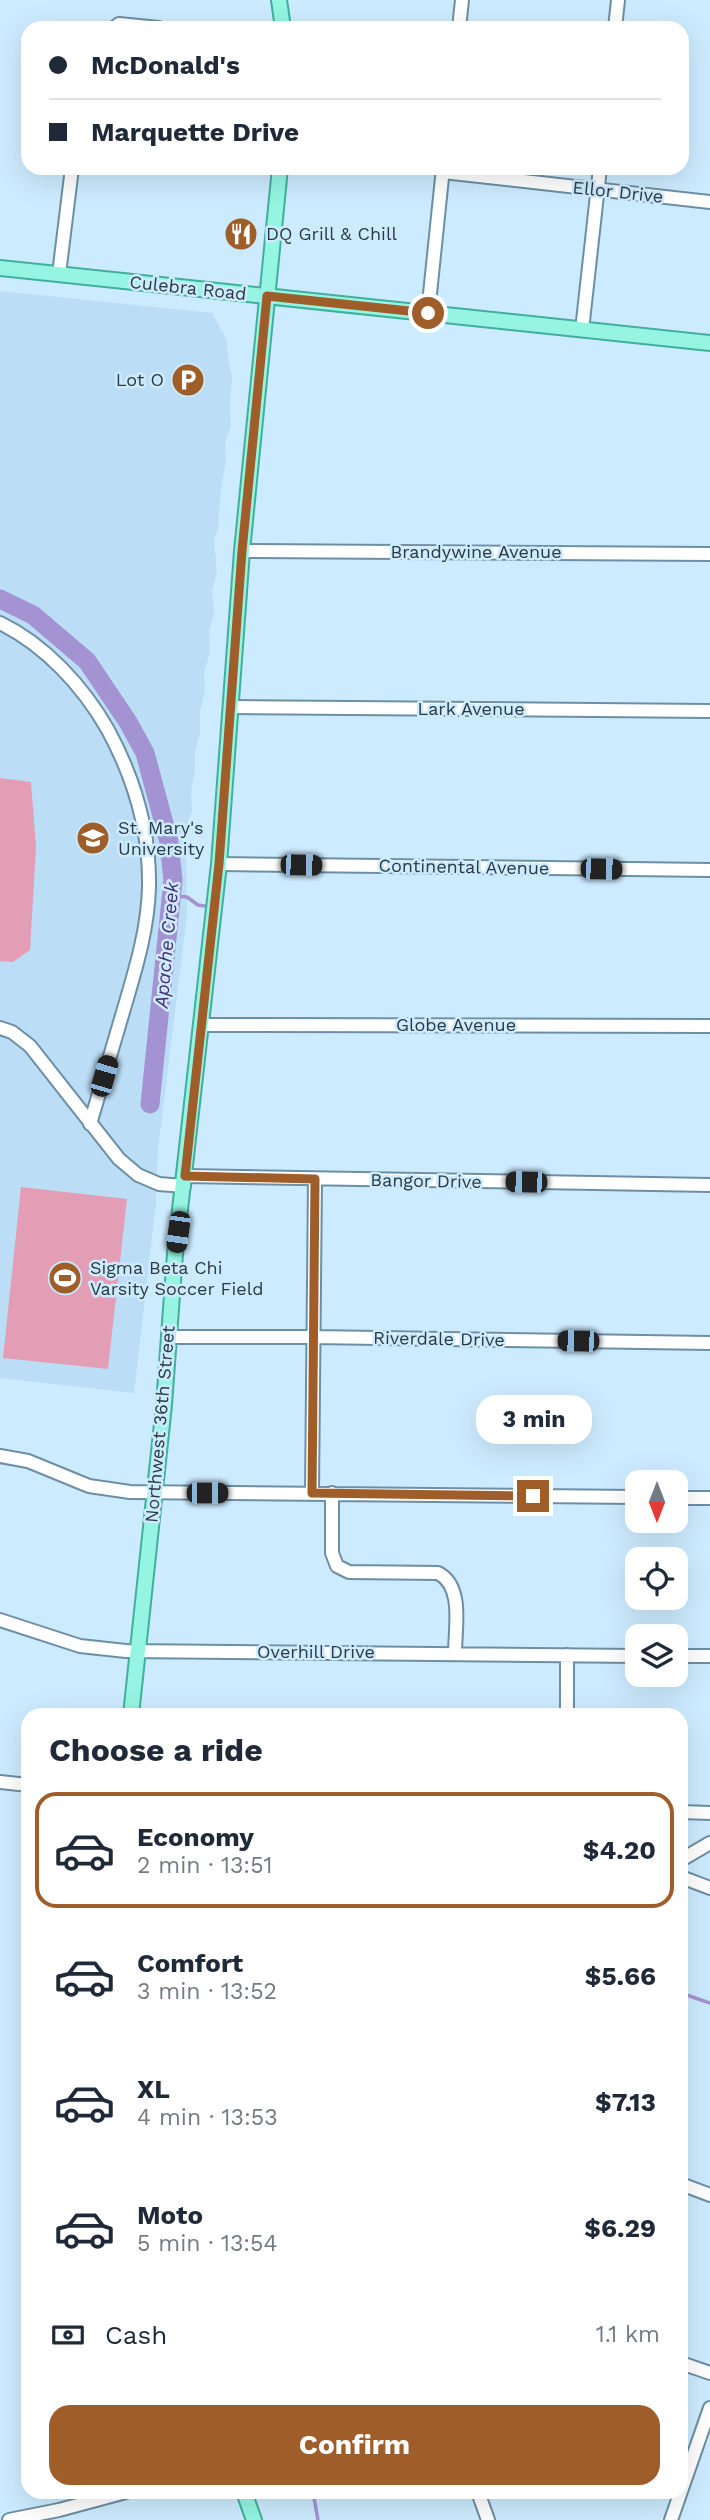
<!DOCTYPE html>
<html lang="en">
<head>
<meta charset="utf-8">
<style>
  body { margin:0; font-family:"Work Sans",sans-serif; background:#f6f6f7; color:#1f2937; height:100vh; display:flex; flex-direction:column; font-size:26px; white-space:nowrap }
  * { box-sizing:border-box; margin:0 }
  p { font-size:23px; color:#747a83 }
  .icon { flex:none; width:38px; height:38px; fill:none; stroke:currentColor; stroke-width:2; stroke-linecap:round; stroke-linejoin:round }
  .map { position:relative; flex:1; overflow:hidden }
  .sheet { position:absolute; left:21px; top:1708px; width:667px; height:791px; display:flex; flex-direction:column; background:#fff; border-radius:21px; box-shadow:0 7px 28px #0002 }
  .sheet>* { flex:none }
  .top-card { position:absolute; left:21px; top:21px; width:668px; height:154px; border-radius:21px; box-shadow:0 7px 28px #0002; display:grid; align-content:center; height:154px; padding:0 28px; background:#fff }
  .needle { width:46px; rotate:180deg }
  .fabs { position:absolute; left:625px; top:1470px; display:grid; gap:14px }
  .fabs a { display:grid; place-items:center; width:63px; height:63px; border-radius:14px; background:#fff; box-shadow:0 7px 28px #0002; font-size:35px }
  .end { position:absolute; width:32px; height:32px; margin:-16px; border:9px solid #9e5d29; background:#fff; box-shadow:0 0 0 4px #fff }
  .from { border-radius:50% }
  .bubble { position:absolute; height:49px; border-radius:21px; background:#fff; box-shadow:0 7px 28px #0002; font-size:23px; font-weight:700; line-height:49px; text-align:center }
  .car { position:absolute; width:21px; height:42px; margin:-21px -10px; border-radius:9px; box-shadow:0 0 5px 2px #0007; background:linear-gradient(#222 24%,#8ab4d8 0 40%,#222 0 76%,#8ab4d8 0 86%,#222 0) }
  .top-card b { display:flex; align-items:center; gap:24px; height:66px; font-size:26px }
  .top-card b+b { border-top:2px solid #e0e1e3 }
  .top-card i { width:18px; height:18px; background:#1f2937 }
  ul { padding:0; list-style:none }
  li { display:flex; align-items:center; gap:21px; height:116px; margin:0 14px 10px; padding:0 14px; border:4px solid transparent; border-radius:21px }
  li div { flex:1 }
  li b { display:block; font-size:26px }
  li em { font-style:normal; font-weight:700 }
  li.current { border-color:#9e5d29 }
  li>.icon { width:63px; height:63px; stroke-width:1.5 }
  h2 { padding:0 28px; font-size:32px; line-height:84px }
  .pay { display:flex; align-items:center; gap:18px; height:77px; padding:0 28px; font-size:26px }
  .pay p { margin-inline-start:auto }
  .cta { display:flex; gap:14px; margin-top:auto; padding:14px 28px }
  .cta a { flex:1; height:80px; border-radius:21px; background:#9e5d29; color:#fff; font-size:28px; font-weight:700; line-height:80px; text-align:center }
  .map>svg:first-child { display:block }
</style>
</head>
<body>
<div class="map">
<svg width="710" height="2520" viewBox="0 0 710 2520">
  <rect width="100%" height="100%" fill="#cdebff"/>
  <path fill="#bbddf5" d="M0,291l212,22 15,27 1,20 4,16 -2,28 1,22 -6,17 1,19 -5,25 -3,41 -4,12 3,32 -5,19 2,22 -5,19 1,21 -6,19 1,19 -5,20v21l-5,19v19l-4,21 1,20 -6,15 1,88 -29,236 -2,53 -22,190 -134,-15z"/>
  <path fill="#e39eb6" d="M0,778l31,4 5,65 -6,103 -17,12 -13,-1z
    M21,1187l106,12 -19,170 -105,-11z"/>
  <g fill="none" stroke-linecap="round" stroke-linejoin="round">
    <path stroke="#a493d2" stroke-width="3.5" d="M172,896l15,1 11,8 7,1
      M681,1993l29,10
      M313,2492l5,28"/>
    <path stroke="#a493d2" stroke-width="19" d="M0,599l33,16 54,46 41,61 17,31 24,89 4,38 -23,224"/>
    <defs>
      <path id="minor" d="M114,28l5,-4 40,4
        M459,28l3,-28
        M615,28l3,-28
        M443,172l267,30
        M59,274l13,-106
        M428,313l15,-145
        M582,330l18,-162
        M242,551l468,3
        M0,623c45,22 83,63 108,107 26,48 42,102 41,157 -1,43 -14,84 -26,125 -11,37 -22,74 -33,112
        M232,707l478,4
        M219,864l491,6
        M201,1025l509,1
        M0,1028l12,4 18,14 89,113 19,16 21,9 25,2
        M185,1176l525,9
        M168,1337h145l397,6
        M0,1456l28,5 61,25 41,6 507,5
        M312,1493l3,-314
        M332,1493v60l5,13 12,6 89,1c26,13 17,55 17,80
        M676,1498h34
        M0,1620l80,26 46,5 511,5
        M567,1655v60
        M676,1656h34
        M0,1782l28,3
        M681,1812l29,1
        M681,1860l29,-17
        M681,1877l29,11
        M681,2184l29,11
        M681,2363l29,10
        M478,2492l10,28
        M9,2520l50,-10 67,-18
        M671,2520l39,-112"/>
      <path id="major" d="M279,0l4,28
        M0,268l710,75
        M131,1715l33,-310 11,-151 44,-390 23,-313 38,-383
        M244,2492l10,28"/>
    </defs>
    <use href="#minor" stroke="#6c8fa5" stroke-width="16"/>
    <use href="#major" stroke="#42af9d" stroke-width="18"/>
    <use href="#minor" stroke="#fff" stroke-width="12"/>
    <use href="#major" stroke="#95f5e2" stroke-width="14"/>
  </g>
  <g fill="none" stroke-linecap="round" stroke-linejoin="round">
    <path stroke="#9e5d29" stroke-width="9" d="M428,313l-161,-17 -25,255 -23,313 -34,312 130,3 -3,314 221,3"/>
  </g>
  <defs>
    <symbol id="restaurant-disc" viewBox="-11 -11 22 22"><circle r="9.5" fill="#9e5d29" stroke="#cdebff"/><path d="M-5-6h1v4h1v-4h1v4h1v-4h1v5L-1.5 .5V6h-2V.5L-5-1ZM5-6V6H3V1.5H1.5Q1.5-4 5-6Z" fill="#fff"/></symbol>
    <symbol id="parking-disc" viewBox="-11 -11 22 22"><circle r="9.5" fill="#9e5d29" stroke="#cdebff"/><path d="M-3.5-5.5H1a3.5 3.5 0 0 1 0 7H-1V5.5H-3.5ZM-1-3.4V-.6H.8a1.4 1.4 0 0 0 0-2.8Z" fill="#fff"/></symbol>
    <symbol id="university-disc" viewBox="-11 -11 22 22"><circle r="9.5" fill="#9e5d29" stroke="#cdebff"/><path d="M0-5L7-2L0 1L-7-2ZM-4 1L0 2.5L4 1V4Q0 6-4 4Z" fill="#fff"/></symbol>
    <symbol id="stadium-disc" viewBox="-11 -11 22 22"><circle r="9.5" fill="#9e5d29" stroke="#cdebff"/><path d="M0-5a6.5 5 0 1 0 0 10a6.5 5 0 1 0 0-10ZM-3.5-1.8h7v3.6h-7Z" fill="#fff"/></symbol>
  </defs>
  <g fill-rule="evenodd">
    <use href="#restaurant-disc" x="222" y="215" width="38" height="38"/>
    <use href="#parking-disc" x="169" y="361" width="38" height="38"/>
    <use href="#university-disc" x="74" y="819" width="38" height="38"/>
    <use href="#stadium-disc" x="46" y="1259" width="38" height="38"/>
  </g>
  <g text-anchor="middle" stroke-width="5" stroke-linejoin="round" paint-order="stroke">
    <g font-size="18" fill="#2a3942" stroke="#cdebff">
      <text transform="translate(618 192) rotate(6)" y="6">Ellor Drive</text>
      <text transform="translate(188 288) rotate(6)" y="6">Culebra Road</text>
      <text x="476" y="558">Brandywine Avenue</text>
      <text x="471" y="715">Lark Avenue</text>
      <text transform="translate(464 867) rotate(1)" y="6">Continental Avenue</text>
      <text x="456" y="1031">Globe Avenue</text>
      <text transform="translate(426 1181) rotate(1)" y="6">Bangor Drive</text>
      <text transform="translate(439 1339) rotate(1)" y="6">Riverdale Drive</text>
      <text transform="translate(160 1424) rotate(-85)" y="6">Northwest 36th Street</text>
      <text x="316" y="1658">Overhill Drive</text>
    </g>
    <g font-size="18" fill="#2a3942" stroke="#cdebff" text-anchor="start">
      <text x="266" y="240">DQ Grill &amp; Chill</text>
      <text x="164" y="386" text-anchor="end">Lot O</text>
      <text x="118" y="834">St. Mary's<tspan x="118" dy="21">University</tspan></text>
      <text x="90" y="1274">Sigma Beta Chi<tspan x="90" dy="21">Varsity Soccer Field</tspan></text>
    </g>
    <g font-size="19" font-style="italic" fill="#482e78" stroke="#cdebff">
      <text transform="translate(166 945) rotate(-85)" y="7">Apache Creek</text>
    </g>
  </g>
</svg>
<div class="fabs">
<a><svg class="needle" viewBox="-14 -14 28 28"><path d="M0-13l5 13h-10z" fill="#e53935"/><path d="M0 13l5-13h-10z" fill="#747a83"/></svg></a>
<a><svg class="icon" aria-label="locate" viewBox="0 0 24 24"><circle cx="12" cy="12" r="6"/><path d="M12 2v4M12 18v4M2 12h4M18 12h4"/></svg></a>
<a><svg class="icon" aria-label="layers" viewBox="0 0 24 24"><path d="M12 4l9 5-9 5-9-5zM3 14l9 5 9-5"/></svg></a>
</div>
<i class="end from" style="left:428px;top:313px"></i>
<i class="end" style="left:533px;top:1496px"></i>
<div class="bubble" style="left:476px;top:1395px;width:116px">3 min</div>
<i class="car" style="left:301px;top:865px;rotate:91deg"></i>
<i class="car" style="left:601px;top:869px;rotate:91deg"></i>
<i class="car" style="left:104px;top:1076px;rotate:16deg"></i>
<i class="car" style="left:526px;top:1182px;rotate:271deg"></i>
<i class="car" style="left:178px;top:1232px;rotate:188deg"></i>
<i class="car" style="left:578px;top:1341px;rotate:271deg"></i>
<i class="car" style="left:207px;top:1493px;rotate:90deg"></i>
<div class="top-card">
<b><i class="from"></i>McDonald's</b>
<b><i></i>Marquette Drive</b>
</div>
<section class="sheet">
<h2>Choose a ride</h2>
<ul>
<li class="current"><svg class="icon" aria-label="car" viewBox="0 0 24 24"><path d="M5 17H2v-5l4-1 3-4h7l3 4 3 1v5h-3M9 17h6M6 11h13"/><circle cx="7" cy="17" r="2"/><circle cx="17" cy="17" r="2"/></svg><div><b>Economy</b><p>2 min · 13:51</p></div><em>$4.20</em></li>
<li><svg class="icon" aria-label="car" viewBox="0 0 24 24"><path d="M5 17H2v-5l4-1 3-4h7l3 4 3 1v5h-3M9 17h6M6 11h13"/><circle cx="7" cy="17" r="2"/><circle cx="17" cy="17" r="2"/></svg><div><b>Comfort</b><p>3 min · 13:52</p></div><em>$5.66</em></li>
<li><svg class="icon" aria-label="car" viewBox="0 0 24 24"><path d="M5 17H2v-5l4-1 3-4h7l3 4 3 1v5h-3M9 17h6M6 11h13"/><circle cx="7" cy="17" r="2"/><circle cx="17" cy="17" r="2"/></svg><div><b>XL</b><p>4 min · 13:53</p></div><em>$7.13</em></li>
<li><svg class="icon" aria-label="car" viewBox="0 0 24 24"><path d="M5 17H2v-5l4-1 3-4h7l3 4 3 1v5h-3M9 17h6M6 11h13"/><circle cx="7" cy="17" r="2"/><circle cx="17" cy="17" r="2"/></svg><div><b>Moto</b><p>5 min · 13:54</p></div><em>$6.29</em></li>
</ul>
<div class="pay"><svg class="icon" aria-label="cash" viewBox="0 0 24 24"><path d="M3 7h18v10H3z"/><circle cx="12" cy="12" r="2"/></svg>Cash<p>1.1 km</p></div>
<div class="cta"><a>Confirm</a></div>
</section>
</div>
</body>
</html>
